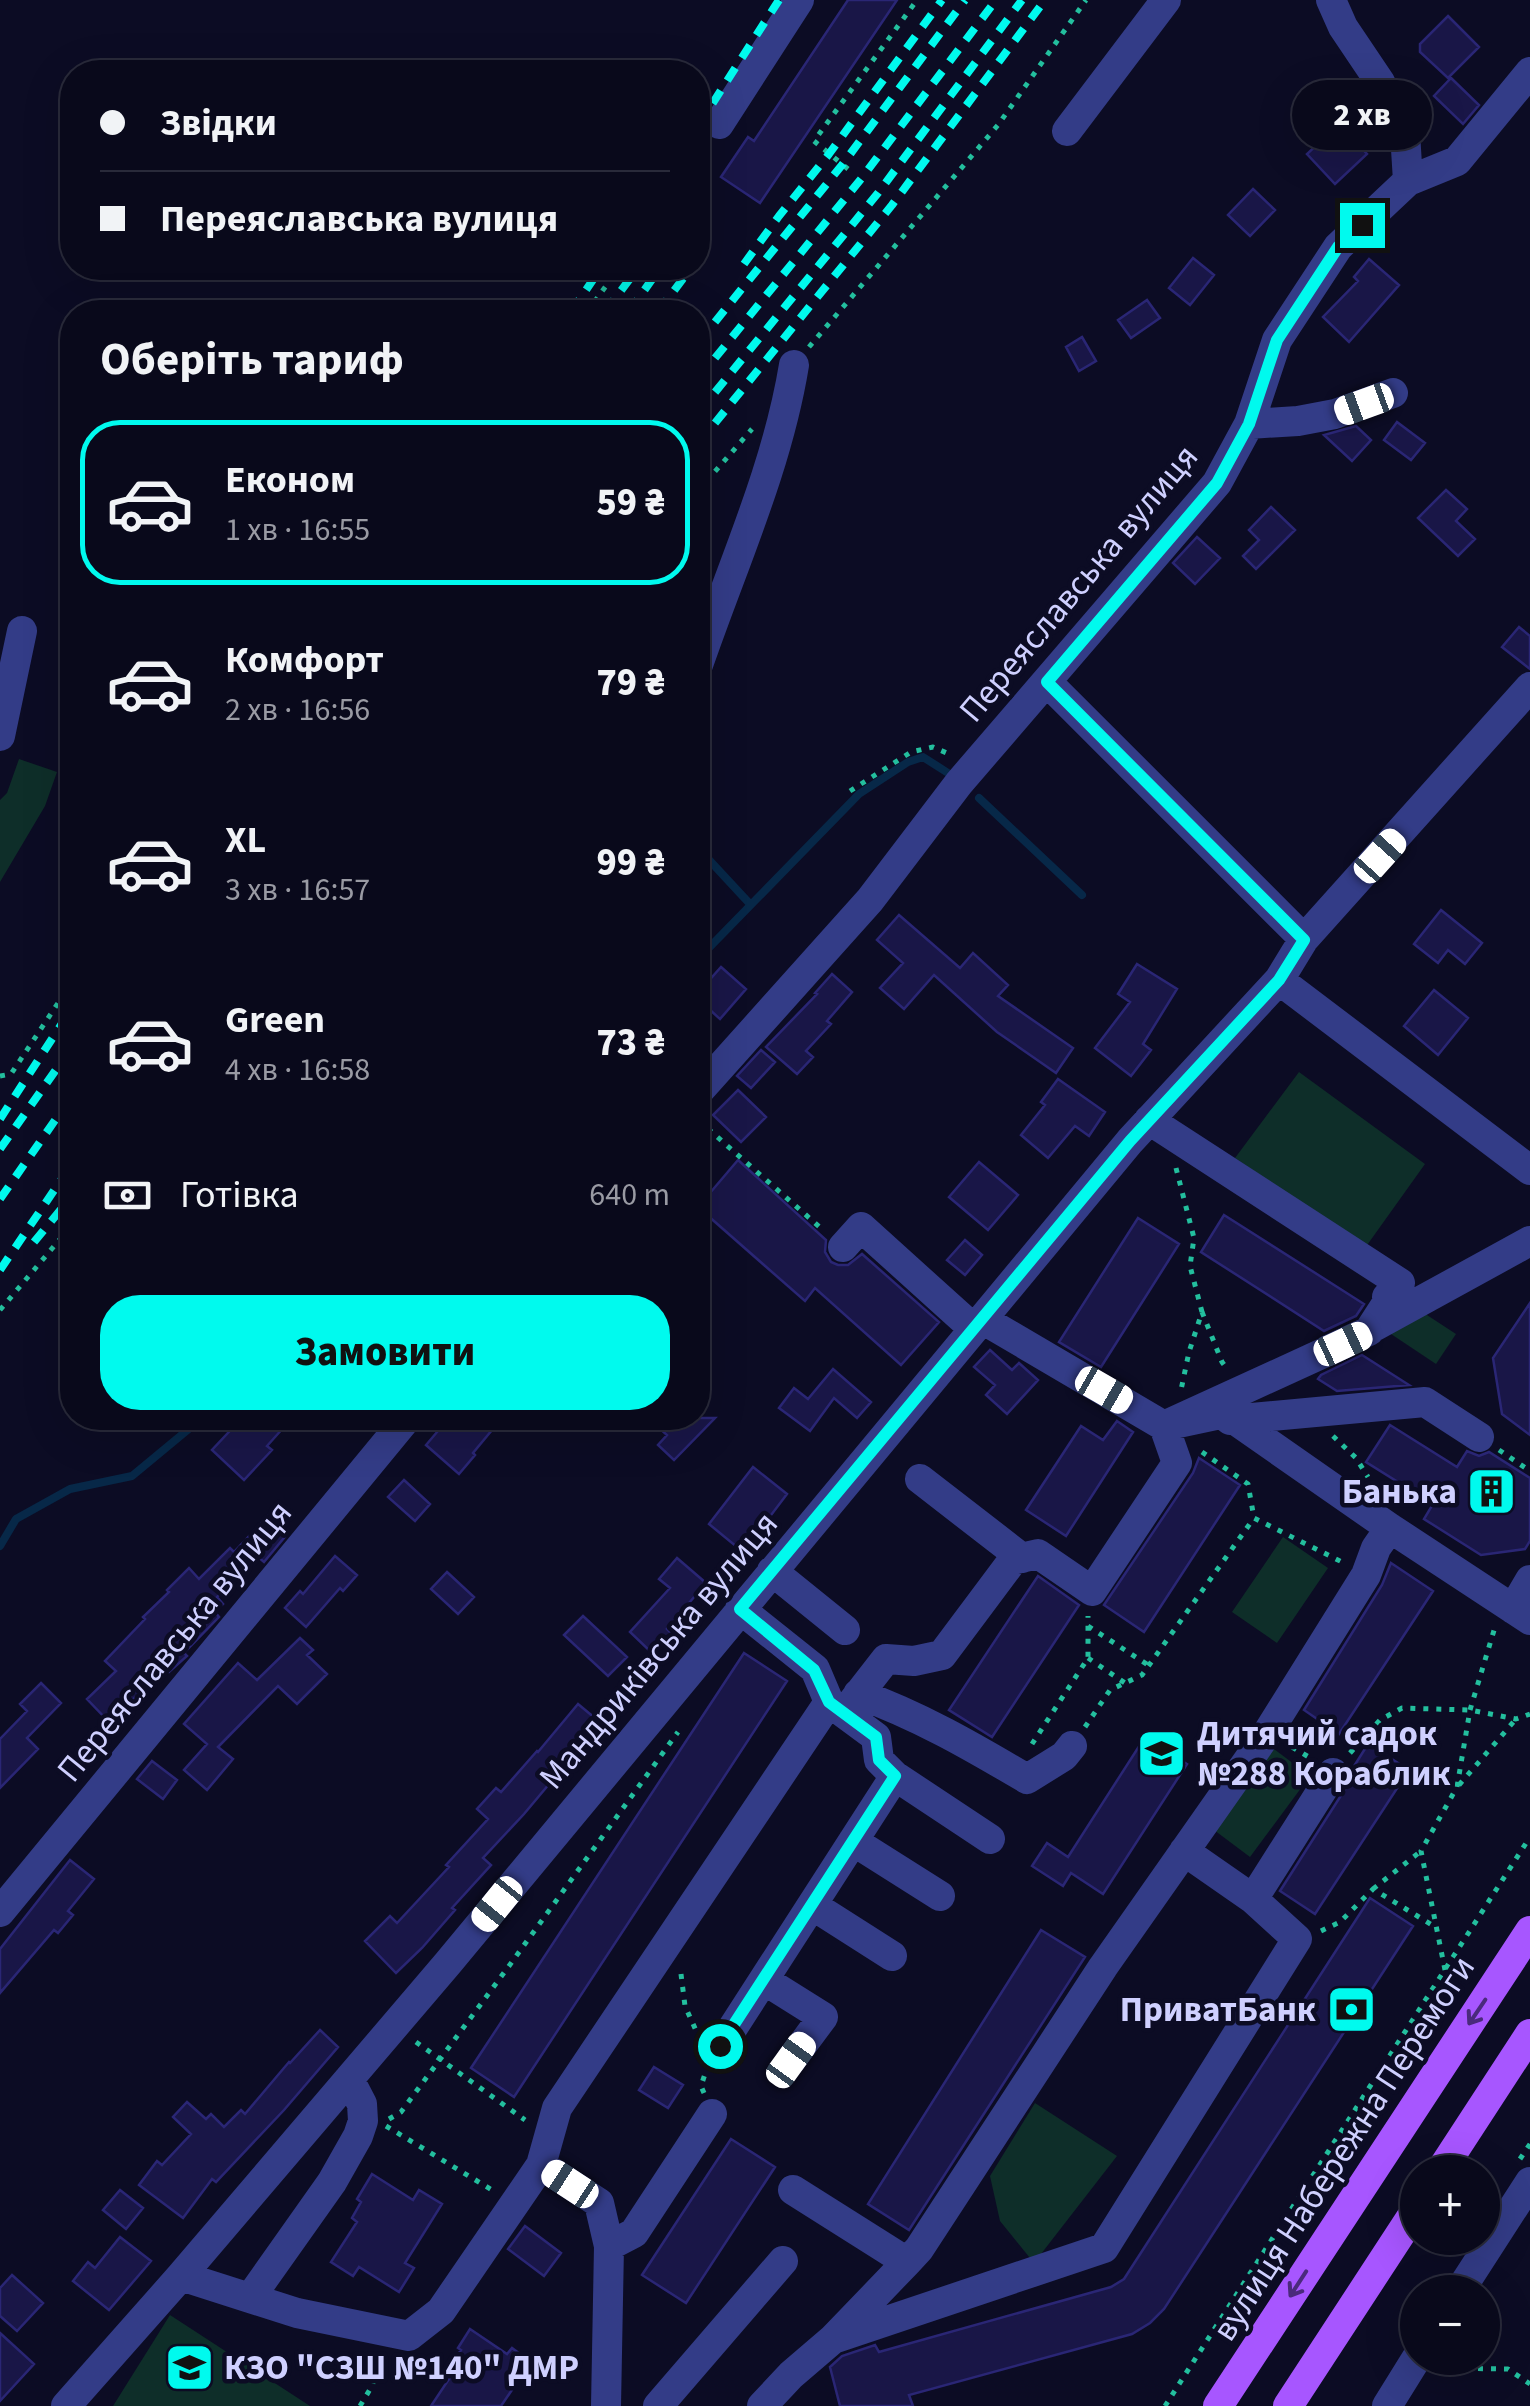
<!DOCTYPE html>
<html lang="uk">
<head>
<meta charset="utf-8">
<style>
  body { margin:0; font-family:"Source Sans 3",sans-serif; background:#171728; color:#f1f3f6; height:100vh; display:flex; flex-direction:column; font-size:38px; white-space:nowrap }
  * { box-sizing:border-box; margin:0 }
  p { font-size:32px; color:#999aa3 }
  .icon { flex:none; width:55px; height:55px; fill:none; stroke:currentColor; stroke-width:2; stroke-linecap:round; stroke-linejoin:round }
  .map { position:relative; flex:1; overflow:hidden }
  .drawer { position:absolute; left:60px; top:300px; width:650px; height:1130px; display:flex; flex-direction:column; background:#09091b; border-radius:40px; box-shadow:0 10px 40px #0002,0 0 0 2px #292a3a }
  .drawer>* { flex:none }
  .hud { position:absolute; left:60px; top:60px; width:650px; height:220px; border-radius:40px; box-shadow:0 10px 40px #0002,0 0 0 2px #292a3a; display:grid; align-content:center; height:220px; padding:0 40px; background:#09091b }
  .controls { position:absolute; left:1400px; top:2155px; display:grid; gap:20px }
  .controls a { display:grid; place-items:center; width:100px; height:100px; border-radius:50%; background:#09091b; box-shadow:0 10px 40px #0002,0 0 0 2px #292a3a; font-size:50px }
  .end { position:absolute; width:45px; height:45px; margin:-22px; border:12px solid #00faee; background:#111; box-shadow:0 0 0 5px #111 }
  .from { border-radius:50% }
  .bubble { position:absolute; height:70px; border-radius:35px; background:#09091b; box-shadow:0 10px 40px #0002,0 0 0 2px #292a3a; font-size:32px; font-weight:800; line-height:70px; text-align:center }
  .car { position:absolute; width:30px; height:60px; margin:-30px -15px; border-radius:12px; box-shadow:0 0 8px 2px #0007; background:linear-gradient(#fff 24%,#345 0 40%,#fff 0 76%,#345 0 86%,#fff 0) }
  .hud b { display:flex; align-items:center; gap:35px; height:95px; font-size:38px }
  .hud b+b { border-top:2px solid #292a3a }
  .hud i { width:25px; height:25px; background:#f1f3f6 }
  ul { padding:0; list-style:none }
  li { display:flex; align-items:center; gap:30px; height:165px; margin:0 20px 15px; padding:0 20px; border:5px solid transparent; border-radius:40px }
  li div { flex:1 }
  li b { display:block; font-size:38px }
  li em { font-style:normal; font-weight:800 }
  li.current { border-color:#00faee }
  li>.icon { width:90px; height:90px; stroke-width:1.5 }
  h2 { padding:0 40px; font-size:45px; line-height:120px }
  .pay { display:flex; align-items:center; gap:25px; height:110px; padding:0 40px; font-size:38px }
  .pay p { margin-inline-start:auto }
  .primary-button { display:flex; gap:20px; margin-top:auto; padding:20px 40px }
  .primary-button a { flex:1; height:115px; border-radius:40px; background:#00faee; color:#111; font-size:40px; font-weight:800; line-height:115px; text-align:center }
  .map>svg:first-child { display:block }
</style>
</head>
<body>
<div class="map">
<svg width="1530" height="2406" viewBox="0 0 1530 2406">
  <rect width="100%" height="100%" fill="#0c0c24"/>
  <path fill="#0e2e29" d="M19,759l38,13 -12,34 -45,76v-82l7,-7z
    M1299,1072l126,92 -60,84 -130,-90z
    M1404,1300l52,34 -20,30 -51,-34z
    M1283,1537l45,31 -51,75 -45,-31z
    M1274,1749l36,27 -60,81 -36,-27z
    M1035,2103l82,53 -83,107 -34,-42 -10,-45z
    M170,2315l140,91h-197z"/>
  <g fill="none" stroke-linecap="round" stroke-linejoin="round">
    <path stroke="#072848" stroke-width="8" d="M979,798l103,97
      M698,848l52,56
      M698,959l161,-165 49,-32 15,-5 25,16
      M0,1546l16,-27 54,-30 62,-13 70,-58"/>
  </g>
  <path fill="#191647" stroke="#2a2675" stroke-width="2.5" d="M848,0h49l-137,203 -39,-26 27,-40 6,4z
    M1448,16l31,31 -31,31 -28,-26v-8z
    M1451,78l28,27 -16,19 -29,-28z
    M1339,124l28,30 -32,30 -28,-30z
    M1253,189l22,21 -25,26 -22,-21z
    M1193,258l21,17 -24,30 -21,-17z
    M1369,259l30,26 -50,57 -26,-25 35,-36 -4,-4z
    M1147,300l13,18 -29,20 -13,-18z
    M1082,337l14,24 -17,10 -13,-24z
    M1397,422l28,21 -14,17 -27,-20z
    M1356,426l15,14 -19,21 -28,-26z
    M1446,490l21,19 -11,12 19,18 -17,17 -40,-38z
    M1271,507l24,23 -39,39 -13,-13 16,-16 -10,-10z
    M1197,537l23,21 -25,26 -22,-21z
    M1519,627l11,9v33l-28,-22z
    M1441,910l41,33 -17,21 -17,-14 -10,13 -24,-19z
    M899,915l61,53 13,-15 35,32 -10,11 75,52 -17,25 -59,-41 -63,-57 -30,34 -24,-21 23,-25 -26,-23z
    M1137,964l40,25 -34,55 8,6 -20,26 -36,-28 35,-46 -12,-8z
    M721,967l25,22 -26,30 -22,-20v-6z
    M832,974l20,18 -25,29 4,3 -25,27 7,6 -16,17 -31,-27 51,-53 -2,-1z
    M1434,990l34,28 -30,37 -34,-29z
    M761,1050l14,12 -24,26 -14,-12z
    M1058,1079l47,33 -16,24 -14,-10 -27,32 -27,-23 24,-30 -4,-3z
    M738,1090l28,27 -25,25 -28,-27z
    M738,1160l88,80 -1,12 6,10 7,3h10l14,-11 77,68 -38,43 -86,-77 -10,13 -107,-94z
    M979,1162l39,33 -30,35 -39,-33z
    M1224,1215l140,89 -8,12 -32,15 -123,-79z
    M1138,1218l41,26 -78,123 -42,-25z
    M965,1240l17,15 -17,20 -18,-15z
    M1530,1303v132l-28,-21 -9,-56z
    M990,1350l22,20 7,-7 19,17 -31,34 -21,-19 9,-10 -21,-18z
    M1362,1355l47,30 -72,6 -19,-12 3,-4z
    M833,1369l38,33 -14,16 -23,-20 -24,33 -31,-23 15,-20 14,11z
    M242,1418h50l-25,28 5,4 -28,30 -32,-30z
    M449,1418h53l-29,35 2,2 -16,19 -33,-29z
    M648,1418h67l-41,42 -16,-15 9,-10z
    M1117,1421l16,11 -67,104 -40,-26 55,-84 22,14z
    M1390,1425l67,42 10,-16 12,5 10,-4 41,26v63l-5,8 -44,6 -57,-36 9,-15 -67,-42z
    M1199,1458l41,27 -96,147 -40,-27 89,-132z
    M753,1467l34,27 -44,58 -34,-28z
    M404,1480l26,24 -15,17 -27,-24z
    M269,1515l19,18 -24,29 -7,-6 -40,41 6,7 -8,8 4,5 -35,36 3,3 -18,16 -3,-4 -57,54 -22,-23 29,-28 -11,-10 40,-42 -2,-2 26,-25 -2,-2 22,-22 10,11 31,-31 4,4z
    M335,1556l22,19 -14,16 -3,-3 -34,39 -21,-19 15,-17 3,3z
    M677,1558l29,25 -39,46 5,5 -19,20 -23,-22 40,-44 -11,-9z
    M1391,1563l42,28 -94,143 -35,-24 78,-125z
    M447,1572l27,25 -16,17 -27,-25z
    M1038,1576l41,29 -87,132 -43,-27z
    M583,1616l44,41 -19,19 -44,-41z
    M300,1638l13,12 -6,5 20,19 -30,30 -19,-18 -60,61 15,12 -26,31 -23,-20 23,-26 -23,-20 54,-61 19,17z
    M744,1653l43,28 -273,416 -43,-29z
    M41,1683l20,20 -34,35 11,11 -38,39v-49l27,-28 -7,-7z
    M578,1704l30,25 -19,23 -8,-6 -57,68 -41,44 8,7 -39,43 3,2 -33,38 -26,25 -31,-32 25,-25 7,7 52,-56 -3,-2 42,-46 -11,-10 19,-21 5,4 36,-41 1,1z
    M1145,1737l42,27 -84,130 -32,-21 -8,13 -31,-20 15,-23 21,14z
    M1368,1744l41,26 -94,144 -35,-23 69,-108 2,-12z
    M152,1761l25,19 -14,19 -26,-20z
    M70,1860l24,19 -26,32 5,4 -15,18 -4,-3 -54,63v-44z
    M1370,1898l43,28 -249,383 -14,14 -18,11 -223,61 4,11h-73l-10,-39 12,-11 33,-11 4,7 232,-65 13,-8z
    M1041,1930l44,27 -176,273 -41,-26z
    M320,2030l18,17 -54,63 -68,72 -4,-3 -29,39 -44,-33 18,-24 5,4 29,-31 -18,-17 14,-15 19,17 5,-5 13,13 17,-17 4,4 44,-52 1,1z
    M654,2067l29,18 -15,23 -29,-18z
    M731,2139l44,28 -89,136 -44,-28z
    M372,2174l41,26 6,-10 23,14 -37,59 9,5 -15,24 -40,-25 -6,9 -22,-14 26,-40 -5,-4 9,-16 -4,-3z
    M120,2190l23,18 -17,21 -23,-19z
    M525,2226l36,27 -17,23 -36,-27z
    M120,2237l31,24 -42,49 -36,-29 15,-19 7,6z
    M12,2275l31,28 -26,28 -17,-15v-28z
    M470,2329l37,25 5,-6 19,14 -30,44h-70l20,-30 -5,-4 15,-22 -3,-2z
    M0,2333l34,31 -34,37z"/>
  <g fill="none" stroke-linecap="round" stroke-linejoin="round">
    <path stroke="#23bf9e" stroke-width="5" stroke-dasharray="5 8" stroke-linecap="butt" d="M848,169l-34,-28 103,-141
      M587,312l32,-44
      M809,347l189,-222 88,-125
      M698,491l54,-62
      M850,791l61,-39 22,-5 16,7
      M0,1076l11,-2 61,-92
      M698,1120l125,110
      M1176,1168l18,70 -4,28 12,46 -13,40 -8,38
      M0,1310l72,-85
      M1202,1312l20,50 5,7
      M1333,1436l23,22 12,19
      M1499,1450l31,21
      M1202,1452l46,32 6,34 88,44
      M1088,1626l60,39
      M1088,1658l37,25
      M1085,1727l25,-37 32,-15 112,-157
      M1032,1744l56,-86v-42
      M1292,1747l20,12
      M1350,1753l30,-33 22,-12 68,2 46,9 14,-5
      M1459,1785l57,-66
      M1373,1889l48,-38
      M1321,1931l19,-9 33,-33 64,39
      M1445,1970l-24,-119 36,-64 13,-77 25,-83
      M681,1974l4,32 13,29
      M416,2042l109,78
      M704,2093l-3,-7 7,-21
      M389,2119l12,-7 108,-146 169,-234
      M386,2126l106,64
      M1520,2159l10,-15
      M1405,2332l13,-18
      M1439,2368l69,1 22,15
      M360,2406l12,-20 6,-20 7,-11
      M1165,2406l365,-569"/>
    <path stroke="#333c87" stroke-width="30" d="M1331,0l12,27 37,55 25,51 3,48
      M719,124l80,-124
      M1067,131l99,-131
      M1249,424l49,-3 37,-7 58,-21
      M698,665c34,-99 79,-196 96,-300
      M1047,682l257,257
      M0,736l22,-105
      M1279,980l251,190
      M698,1092l172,-192 89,-117 258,-300 32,-59 28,-84 61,-93 70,-66 49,-20 73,-89
      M1149,1120l251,163 -13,14
      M843,1247l18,-20 113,102
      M982,1319l182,107 61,-13 165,115 140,92
      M1375,1326l155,-85
      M1328,1350l41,-19 31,-48
      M1230,1420l195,-18 54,35
      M920,1479l102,79
      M772,1571l73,59
      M1513,1609l17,-29
      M858,1694c60,21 115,53 169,85l37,-23 8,-10
      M830,1703l46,34 3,23 16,16 95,63
      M844,1713l42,-54 28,2 28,-6 71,-95 25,-6 54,37 85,-128 -13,-37 179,-82
      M853,1841l87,55
      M1184,1851l69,48
      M812,1905l80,51
      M0,1912l407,-494
      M764,1980l59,37 -32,43
      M721,2046l174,-270
      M541,2165l16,-57 272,-406 -14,-33 -75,-60
      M793,2190l114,72 12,-13 184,-282 165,-235 98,-157 10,-27 14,-20
      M609,2246l25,-13 78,-119
      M181,2276l116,37 112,23 32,-25 100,-146 58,38 10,43 -3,160
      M1459,2292l71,-110
      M250,2298l82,-116 26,-46 5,-15 -1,-17 -13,-25
      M833,2339l271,-91 193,-309 -44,-40 80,-126
      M66,2406l115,-130 267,-313 682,-822 149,-161 25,-41 226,-252
      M658,2406l125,-145
      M762,2406l29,-31 42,-36 74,-77
      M1387,2406l31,-50"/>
    <path stroke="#a756ff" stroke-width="30" d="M1440,2172l90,-138
      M1218,2406l312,-475
      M1288,2406l130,-199"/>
    <path stroke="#00faee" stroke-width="8" stroke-dasharray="15 12" stroke-linecap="butt" d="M698,126l81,-126
      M744,264l35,-48 50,-62 113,-154
      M571,312l30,-44
      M605,312l33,-44
      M629,312l31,-44
      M658,312l33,-44
      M698,343l144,-178 123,-165
      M698,379l163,-200 135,-179
      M698,413l180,-220 144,-193
      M698,444l194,-239 153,-205
      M0,1119l72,-111
      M0,1149l72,-102
      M0,1199l72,-103
      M34,1242l38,-46
      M0,1270l72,-106"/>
  </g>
  <defs><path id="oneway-shaft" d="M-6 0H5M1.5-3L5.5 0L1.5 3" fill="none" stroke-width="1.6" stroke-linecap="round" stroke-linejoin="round" transform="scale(2.5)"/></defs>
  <g stroke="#4a2a7c">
    <use href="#oneway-shaft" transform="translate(1477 2012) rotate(124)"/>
    <use href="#oneway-shaft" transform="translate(1298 2284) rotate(123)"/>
  </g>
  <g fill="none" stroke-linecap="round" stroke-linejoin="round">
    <path stroke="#00faee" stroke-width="12" d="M720,2046l175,-270 -16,-16 -3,-23 -47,-35 -15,-32 -74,-61 390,-468 149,-161 25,-40 -257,-258 170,-199 32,-59 28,-84 61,-93 24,-22"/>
  </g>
  <defs>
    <symbol id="building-square" viewBox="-11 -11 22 22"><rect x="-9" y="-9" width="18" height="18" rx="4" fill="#00faee" stroke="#0c0c24"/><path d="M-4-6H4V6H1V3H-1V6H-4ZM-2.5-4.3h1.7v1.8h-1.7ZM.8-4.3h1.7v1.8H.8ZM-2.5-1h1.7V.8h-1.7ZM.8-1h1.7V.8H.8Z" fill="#111"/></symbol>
    <symbol id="school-square" viewBox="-11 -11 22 22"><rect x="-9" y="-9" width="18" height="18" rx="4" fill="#00faee" stroke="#0c0c24"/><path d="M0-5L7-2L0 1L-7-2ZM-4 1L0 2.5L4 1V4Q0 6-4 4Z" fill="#111"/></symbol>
    <symbol id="bank-square" viewBox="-11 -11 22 22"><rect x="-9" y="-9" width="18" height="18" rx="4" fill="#00faee" stroke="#0c0c24"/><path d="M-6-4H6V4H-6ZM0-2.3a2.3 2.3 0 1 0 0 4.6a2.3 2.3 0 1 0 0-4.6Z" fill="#111"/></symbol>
  </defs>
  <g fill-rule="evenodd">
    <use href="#building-square" x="1464" y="1464" width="55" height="55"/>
    <use href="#school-square" x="1134" y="1726" width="55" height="55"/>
    <use href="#bank-square" x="1324" y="1982" width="55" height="55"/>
    <use href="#school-square" x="162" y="2340" width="55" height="55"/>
  </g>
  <g text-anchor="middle" stroke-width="9" stroke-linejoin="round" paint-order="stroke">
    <g font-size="35" fill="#cfd0ff" stroke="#0c0c24">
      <text transform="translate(1078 583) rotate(-50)" y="12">Переяславська вулиця</text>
      <text transform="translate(174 1641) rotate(-51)" y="12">Переяславська вулиця</text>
      <text transform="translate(658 1650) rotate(-50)" y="12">Мандриківська вулиця</text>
      <text transform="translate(1343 2148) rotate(-57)" y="12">вулиця Набережна Перемоги</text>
    </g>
    <g font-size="35" font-weight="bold" fill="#cfd0ff" stroke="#0c0c24" text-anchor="end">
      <text x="1457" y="1503">Банька</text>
      <text x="1197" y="1745" text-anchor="start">Дитячий садок<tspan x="1197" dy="40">№288 Кораблик</tspan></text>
      <text x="1316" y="2021">ПриватБанк</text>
      <text x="224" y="2379" text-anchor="start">КЗО "СЗШ №140" ДМР</text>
    </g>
  </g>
</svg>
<div class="controls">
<a>+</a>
<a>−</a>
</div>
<i class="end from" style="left:720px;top:2046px"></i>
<i class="end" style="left:1362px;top:225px"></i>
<div class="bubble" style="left:1292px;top:80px;width:140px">2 хв</div>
<i class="car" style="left:1364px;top:404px;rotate:250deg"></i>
<i class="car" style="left:1380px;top:856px;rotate:42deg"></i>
<i class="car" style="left:1343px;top:1344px;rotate:65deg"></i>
<i class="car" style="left:1104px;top:1390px;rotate:120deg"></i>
<i class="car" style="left:497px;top:1904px;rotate:219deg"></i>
<i class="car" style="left:791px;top:2060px;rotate:36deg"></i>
<i class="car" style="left:570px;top:2184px;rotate:303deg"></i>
<div class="hud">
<b><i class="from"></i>Звідки</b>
<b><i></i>Переяславська вулиця</b>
</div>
<section class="drawer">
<h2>Оберіть тариф</h2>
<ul>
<li class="current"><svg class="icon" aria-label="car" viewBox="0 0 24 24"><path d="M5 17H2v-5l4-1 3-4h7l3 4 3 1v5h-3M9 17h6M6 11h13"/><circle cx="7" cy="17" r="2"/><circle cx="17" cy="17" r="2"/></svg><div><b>Економ</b><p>1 хв · 16:55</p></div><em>59 ₴</em></li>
<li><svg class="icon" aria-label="car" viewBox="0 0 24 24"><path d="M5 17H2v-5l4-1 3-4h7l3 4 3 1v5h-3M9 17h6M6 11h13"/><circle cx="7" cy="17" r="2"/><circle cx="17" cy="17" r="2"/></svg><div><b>Комфорт</b><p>2 хв · 16:56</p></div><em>79 ₴</em></li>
<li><svg class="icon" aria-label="car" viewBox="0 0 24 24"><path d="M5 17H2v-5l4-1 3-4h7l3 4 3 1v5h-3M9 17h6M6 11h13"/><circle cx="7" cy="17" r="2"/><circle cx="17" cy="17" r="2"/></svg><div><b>XL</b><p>3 хв · 16:57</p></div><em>99 ₴</em></li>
<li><svg class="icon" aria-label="car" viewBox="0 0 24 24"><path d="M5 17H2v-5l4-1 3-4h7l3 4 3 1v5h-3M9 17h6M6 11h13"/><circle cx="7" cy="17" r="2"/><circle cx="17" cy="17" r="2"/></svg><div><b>Green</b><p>4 хв · 16:58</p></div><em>73 ₴</em></li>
</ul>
<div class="pay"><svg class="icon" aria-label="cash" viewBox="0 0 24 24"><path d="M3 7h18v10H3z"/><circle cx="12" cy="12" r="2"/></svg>Готівка<p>640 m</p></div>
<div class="primary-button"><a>Замовити</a></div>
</section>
</div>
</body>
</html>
